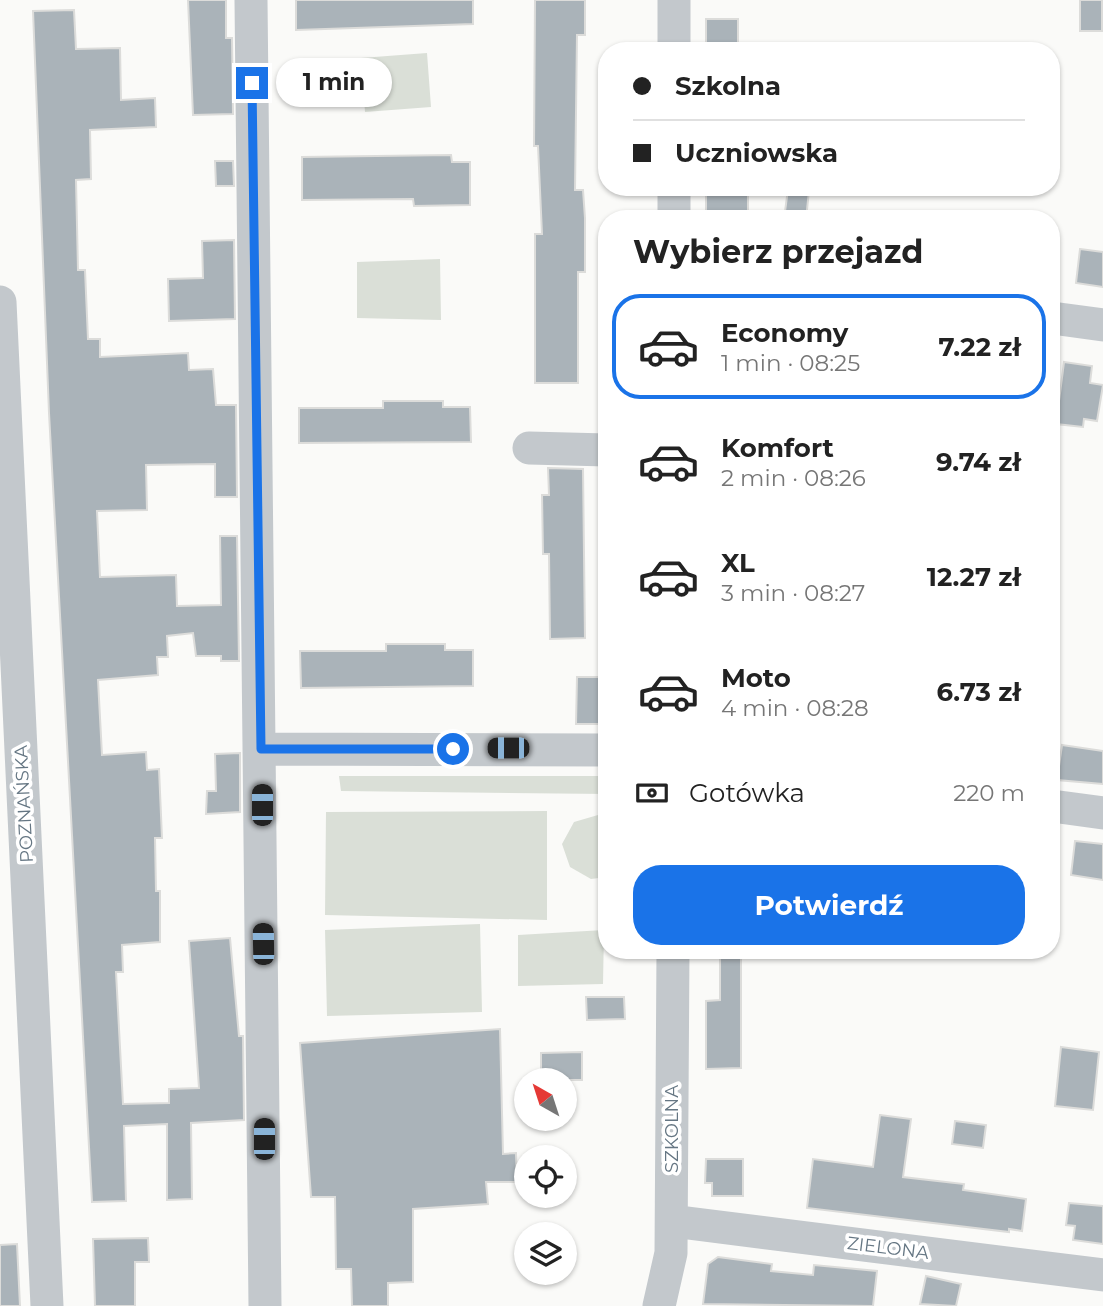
<!DOCTYPE html>
<html lang="pl">
<head>
<meta charset="utf-8">
<style>
  body { margin:0; font-family:Montserrat,sans-serif; background:#f6f6f6; color:#222; height:100vh; display:flex; flex-direction:column; font-size:26px; white-space:nowrap }
  * { box-sizing:border-box; margin:0 }
  p { font-size:23px; color:#767676 }
  .icon { flex:none; width:38px; height:38px; fill:none; stroke:currentColor; stroke-width:2; stroke-linecap:round; stroke-linejoin:round }
  .map { position:relative; flex:1; overflow:hidden }
  .details { position:absolute; left:598px; top:210px; width:462px; height:749px; display:flex; flex-direction:column; background:#fff; border-radius:28px; box-shadow:0 2px 5px #0004 }
  .details>* { flex:none }
  .top-card { position:absolute; left:598px; top:42px; width:462px; height:154px; border-radius:28px; box-shadow:0 2px 5px #0004; display:grid; align-content:center; height:154px; padding:0 35px; background:#fff }
  .needle { width:46px; rotate:321deg }
  .controls { position:absolute; left:514px; top:1068px; display:grid; gap:14px }
  .controls a { display:grid; place-items:center; width:63px; height:63px; border-radius:50%; background:#fff; box-shadow:0 2px 5px #0004; font-size:35px }
  .end { position:absolute; width:32px; height:32px; margin:-16px; border:9px solid #1a73e8; background:#fff; box-shadow:0 0 0 4px #fff }
  .from { border-radius:50% }
  .bubble { position:absolute; height:49px; border-radius:24px; background:#fff; box-shadow:0 2px 5px #0004; font-size:23px; font-weight:700; line-height:49px; text-align:center }
  .car { position:absolute; width:21px; height:42px; margin:-21px -10px; border-radius:9px; box-shadow:0 0 5px 2px #0007; background:linear-gradient(#222 24%,#8ab4d8 0 40%,#222 0 76%,#8ab4d8 0 86%,#222 0) }
  .top-card b { display:flex; align-items:center; gap:24px; height:66px; font-size:26px }
  .top-card b+b { border-top:2px solid #e0e0e0 }
  .top-card i { width:18px; height:18px; background:#222 }
  ul { padding:0; list-style:none }
  li { display:flex; align-items:center; gap:21px; height:105px; margin:0 14px 10px; padding:0 21px; border:4px solid transparent; border-radius:28px }
  li div { flex:1 }
  li b { display:block; font-size:26px }
  li em { font-style:normal; font-weight:700 }
  li.selected { border-color:#1a73e8 }
  li>.icon { width:63px; height:63px; stroke-width:1.5 }
  h2 { padding:0 35px; font-size:32px; line-height:84px }
  .pay { display:flex; align-items:center; gap:18px; height:77px; padding:0 35px; font-size:26px }
  .pay p { margin-inline-start:auto }
  .cta { display:flex; gap:14px; margin-top:auto; padding:14px 35px }
  .cta a { flex:1; height:80px; border-radius:28px; background:#1a73e8; color:#fff; font-size:28px; font-weight:700; line-height:80px; text-align:center }
  .map>svg:first-child { display:block }
</style>
</head>
<body>
<div class="map">
<svg width="1103" height="1306" viewBox="0 0 1103 1306">
  <rect width="100%" height="100%" fill="#fafaf8"/>
  <path fill="#dadfd7" d="M427,53l4,54 -66,5 -4,-54z
    M440,259l1,61 -84,-2v-56z
    M339,776h268v18l-266,-3z
    M547,811v109l-222,-5 1,-103z
    M598,815l9,4v58l-16,2 -21,-12 -8,-23 12,-22z
    M480,924l2,88 -155,4 -2,-86z
    M604,930l-1,54 -85,2v-51z"/>
  <path fill="#aab3b9" stroke="#dcdcda" stroke-width="2" d="M188,0h38v38h6l1,76 -40,1z
    M296,0h177v24l-177,6z
    M535,0h50v35h-8l-2,155h8l2,28v54h-7v111h-43v-149h7l-4,-88h-4z
    M1080,0h22v31h-22z
    M74,10l2,39 44,-1 1,52 34,-2 1,29 -66,3 1,49 -15,1 2,90h7l3,69h12v18l88,-4 1,17 24,-1 3,36h20l1,92h-22v-33l-69,1 1,45 -50,1 3,66 76,-2 1,31 44,-1 -1,-69h17l2,125h-18v-5h-25l-3,-23 -26,3 1,21h-11l1,18 -60,5 4,75 44,-3 1,18 12,-1 3,69h-7l1,53h4v51l-38,3 1,27h-7l7,132 46,-1v-14l30,-1 -10,-147 41,-3 9,98h4l1,84 -53,3 1,76 -25,1v-76l-43,2 2,75 -34,1 -43,-789 -16,-402z
    M706,19h32v32h-32z
    M451,155l1,7h18v43l-56,1 -1,-7 -111,1v-43z
    M215,161h18l1,25h-18z
    M748,187v32h-42v-31z
    M788,189l21,2 -3,28h-22z
    M234,240l1,79 -66,2 -1,-42 35,-1 -1,-37z
    M1080,249l23,3v35l-27,-4z
    M1064,362l28,4 -2,17 13,2 -6,36 -13,-2 -1,8 -27,-3z
    M383,401h60v6h27l1,35 -172,1v-35h84z
    M548,468l35,1 2,169 -35,1 -1,-85h-6l-1,-59h7z
    M386,644h59v6h28v36l-172,2 -1,-37h86z
    M577,677h30v47h-31z
    M1062,745l41,6v33l-46,-4z
    M240,753v59l-34,2 1,-23h9l-1,-37z
    M1075,841l28,3v36l-32,-5z
    M720,950h21v118l-35,1v-68l14,-1z
    M586,997h38l1,22 -38,1z
    M500,1029l3,125 13,-1 1,29h-31l2,22 -75,5v73l-25,1v23h-36l-1,-37h-15l-1,-72h-24l-11,-154z
    M1061,1047l38,5 -6,58 -38,-4z
    M582,1052v28h-41v-27z
    M880,1115l31,4 -8,58 61,7 -1,6 63,9 -4,32 -13,-2v3l-202,-24 6,-49 60,8z
    M955,1121l31,4 -3,23 -31,-4z
    M706,1159h37v37h-31v-13h-7z
    M1069,1203l34,3v38l-30,-4 2,-14 -9,-1z
    M148,1238l1,24h-14v44h-40l-2,-67z
    M17,1244l3,62h-20v-61z
    M718,1257l54,7 -1,7 42,4 1,-10 63,6 -4,35 -170,-2 5,-40z
    M926,1276l35,8 -5,22 -36,-2z"/>
  <g fill="none" stroke-linecap="round" stroke-linejoin="round">
    <path stroke="#c3c8cc" stroke-width="33" d="M251,0l14,1306
      M674,51v-51
      M674,219v-32
      M0,302l47,1004
      M1052,318l51,7
      M529,448l78,2
      M261,749l346,1
      M1052,806l51,7
      M672,1221l431,54
      M659,1306l12,-53 2,-303"/>
  </g>
  <g fill="none" stroke-linecap="round" stroke-linejoin="round">
    <path stroke="#1a73e8" stroke-width="9" d="M252,83l9,666h192"/>
  </g>
  <g text-anchor="middle" stroke-width="7" stroke-linejoin="round" paint-order="stroke">
    <g font-size="18" fill="#657683" stroke="#fff">
      <text transform="translate(24 804) rotate(-93)" y="6">POZNAŃSKA</text>
      <text transform="translate(672 1129) rotate(-90)" y="6">SZKOLNA</text>
      <text transform="translate(888 1248) rotate(7)" y="6">ZIELONA</text>
    </g>
  </g>
</svg>
<div class="controls">
<a><svg class="needle" viewBox="-14 -14 28 28"><path d="M0-13l5 13h-10z" fill="#e53935"/><path d="M0 13l5-13h-10z" fill="#767676"/></svg></a>
<a><svg class="icon" aria-label="locate" viewBox="0 0 24 24"><circle cx="12" cy="12" r="6"/><path d="M12 2v4M12 18v4M2 12h4M18 12h4"/></svg></a>
<a><svg class="icon" aria-label="layers" viewBox="0 0 24 24"><path d="M12 4l9 5-9 5-9-5zM3 14l9 5 9-5"/></svg></a>
</div>
<i class="end from" style="left:453px;top:749px"></i>
<i class="end" style="left:252px;top:83px"></i>
<div class="bubble" style="left:276px;top:58px;width:116px">1 min</div>
<i class="car" style="left:508px;top:748px;rotate:270deg"></i>
<i class="car" style="left:262px;top:805px;rotate:0deg"></i>
<i class="car" style="left:263px;top:944px;rotate:359deg"></i>
<i class="car" style="left:264px;top:1139px;rotate:0deg"></i>
<div class="top-card">
<b><i class="from"></i>Szkolna</b>
<b><i></i>Uczniowska</b>
</div>
<section class="details">
<h2>Wybierz przejazd</h2>
<ul>
<li class="selected"><svg class="icon" aria-label="car" viewBox="0 0 24 24"><path d="M5 17H2v-5l4-1 3-4h7l3 4 3 1v5h-3M9 17h6M6 11h13"/><circle cx="7" cy="17" r="2"/><circle cx="17" cy="17" r="2"/></svg><div><b>Economy</b><p>1 min · 08:25</p></div><em>7.22 zł</em></li>
<li><svg class="icon" aria-label="car" viewBox="0 0 24 24"><path d="M5 17H2v-5l4-1 3-4h7l3 4 3 1v5h-3M9 17h6M6 11h13"/><circle cx="7" cy="17" r="2"/><circle cx="17" cy="17" r="2"/></svg><div><b>Komfort</b><p>2 min · 08:26</p></div><em>9.74 zł</em></li>
<li><svg class="icon" aria-label="car" viewBox="0 0 24 24"><path d="M5 17H2v-5l4-1 3-4h7l3 4 3 1v5h-3M9 17h6M6 11h13"/><circle cx="7" cy="17" r="2"/><circle cx="17" cy="17" r="2"/></svg><div><b>XL</b><p>3 min · 08:27</p></div><em>12.27 zł</em></li>
<li><svg class="icon" aria-label="car" viewBox="0 0 24 24"><path d="M5 17H2v-5l4-1 3-4h7l3 4 3 1v5h-3M9 17h6M6 11h13"/><circle cx="7" cy="17" r="2"/><circle cx="17" cy="17" r="2"/></svg><div><b>Moto</b><p>4 min · 08:28</p></div><em>6.73 zł</em></li>
</ul>
<div class="pay"><svg class="icon" aria-label="cash" viewBox="0 0 24 24"><path d="M3 7h18v10H3z"/><circle cx="12" cy="12" r="2"/></svg>Gotówka<p>220 m</p></div>
<div class="cta"><a>Potwierdź</a></div>
</section>
</div>
</body>
</html>
